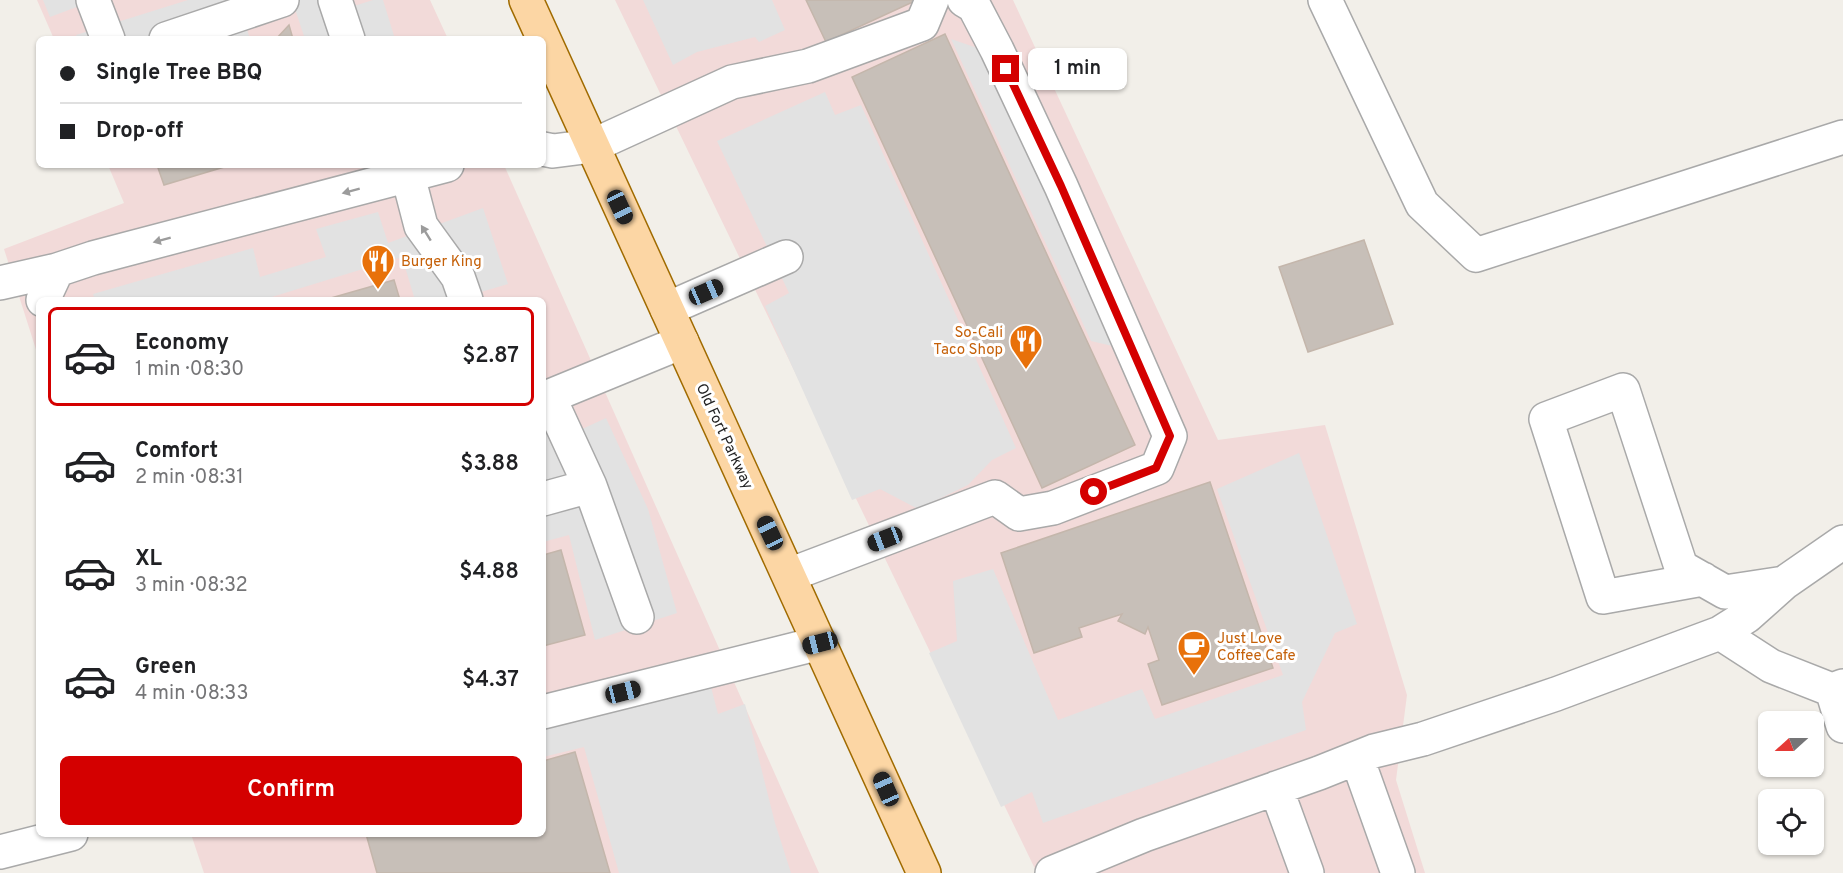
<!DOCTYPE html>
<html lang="en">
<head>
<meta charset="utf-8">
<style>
  body { margin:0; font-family:Overpass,sans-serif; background:#f6f6f6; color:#202124; height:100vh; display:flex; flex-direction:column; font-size:22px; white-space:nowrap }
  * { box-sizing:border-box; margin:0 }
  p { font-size:20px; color:#757577 }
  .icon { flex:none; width:33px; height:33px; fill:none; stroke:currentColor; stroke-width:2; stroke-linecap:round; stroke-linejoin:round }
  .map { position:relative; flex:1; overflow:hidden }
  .drawer { position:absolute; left:36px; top:297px; width:510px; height:540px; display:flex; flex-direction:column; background:#fff; border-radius:9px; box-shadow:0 2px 4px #0004 }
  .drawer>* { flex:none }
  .hud { position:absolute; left:36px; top:36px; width:510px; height:132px; border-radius:9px; box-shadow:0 2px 4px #0004; display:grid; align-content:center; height:132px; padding:0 24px; background:#fff }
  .needle { width:39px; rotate:249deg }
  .buttons { position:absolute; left:1758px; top:711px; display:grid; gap:12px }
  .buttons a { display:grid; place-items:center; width:66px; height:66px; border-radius:9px; background:#fff; box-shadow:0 2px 4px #0004; font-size:30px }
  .end { position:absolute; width:27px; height:27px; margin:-14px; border:8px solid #d40000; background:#fff; box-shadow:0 0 0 3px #fff }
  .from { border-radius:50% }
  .bubble { position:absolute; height:42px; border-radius:9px; background:#fff; box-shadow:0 2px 4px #0004; font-size:20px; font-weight:600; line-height:42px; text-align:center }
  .car { position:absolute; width:18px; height:36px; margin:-18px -9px; border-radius:8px; box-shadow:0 0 4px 2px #0007; background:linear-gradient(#222 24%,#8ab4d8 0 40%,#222 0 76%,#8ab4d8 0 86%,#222 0) }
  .hud b { display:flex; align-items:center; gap:21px; height:57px; font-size:22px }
  .hud b+b { border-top:2px solid #e0e0e0 }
  .hud i { width:15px; height:15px; background:#202124 }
  ul { padding:10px 0 0; list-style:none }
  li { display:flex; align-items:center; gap:18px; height:99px; margin:0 12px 9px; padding:0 12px; border:3px solid transparent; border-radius:9px }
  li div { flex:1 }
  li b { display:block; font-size:22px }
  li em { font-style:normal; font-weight:600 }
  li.active { border-color:#d40000 }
  li>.icon { width:54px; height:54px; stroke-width:1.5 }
  .cta { display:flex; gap:12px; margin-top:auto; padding:12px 24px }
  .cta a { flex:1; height:69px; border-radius:9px; background:#d40000; color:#fff; font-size:24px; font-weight:600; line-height:69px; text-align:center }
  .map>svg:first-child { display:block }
</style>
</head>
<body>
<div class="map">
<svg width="1843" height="873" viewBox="0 0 1843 873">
  <rect width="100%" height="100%" fill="#f2efe9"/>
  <path fill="#f2dad9" d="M37,0h393l18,39h-394z
    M615,0h398l205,440 107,-15 82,270 -11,85 29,93h-388z
    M108,165h396l315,708h-615l-13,-39h352v-534h-504v59l-35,-110 120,-46z"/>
  <path fill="#e2e2e2" d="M43,0h40l-1,5 -32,12z
    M188,0h164l2,6 19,-6h10l12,39h-90l-10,-30 -50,14 5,16h-172l-2,-4z
    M643,0h129l13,30 -26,12 -4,-5 -58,15 -24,13z
    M951,39l41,14 137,297 -38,-9z
    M825,92l10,23 26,-10 155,343 -24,12 -24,25 -50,24 -38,-20 -28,11 -87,-194 24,-13 -72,-152z
    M483,208l25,76 -54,16h-39l-13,-43 -140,43h-46l-1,-2 -7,2h-113l-2,-6 160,-46 7,29 66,-20 -10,-28 62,-17 10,31z
    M543,400l37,30 26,-12 42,91 29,104 -82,27 -26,-105 -26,7z
    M1299,453l58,171 -22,9 -33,69 4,28 -263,93 -11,-31 -31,15 -72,-154 28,-12 -4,-60 40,-12 65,151 84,-31 13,30 128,-44 -66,-186z
    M711,687l7,27 27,-10 30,119 16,50h-172l-35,-126 -41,10v-31z"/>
  <path fill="#c7bfb8" stroke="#c4b6ab" stroke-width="1.5" d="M806,0h111l-91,42z
    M289,25l4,14h-17z
    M945,34l190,411 -93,43 -190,-411z
    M157,165h74l-67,20z
    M1364,240l29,84 -85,28 -29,-85z
    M394,280l6,20h-76z
    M1210,482l63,186 -111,37 -14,-41 11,-4 -11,-33 -3,7 -27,-13 4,-7 -43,14 3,9 -48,16 -33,-100z
    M561,550l24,85 -42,11v-91z
    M575,752l35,121h-233l-11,-39h177v-73z"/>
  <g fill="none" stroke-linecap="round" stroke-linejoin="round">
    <defs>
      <path id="minor" d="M93,0l15,39
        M335,0l13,39
        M1325,0l97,204 54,51 367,-118
        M166,39l116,-39
        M543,149l10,2 39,-5 140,-64 76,-16 114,-42 10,-24
        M408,176l13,50 37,51 8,23
        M0,283l57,-13
        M43,300l14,-30 36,-12 354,-93
        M667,309l119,-52
        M549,397l41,89 47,131
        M543,399l139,-57
        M543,499l47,-13
        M789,575l206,-78 24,17 34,-6 104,-40 13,-32 -109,-250 -64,-136 -23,-44 -10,-6
        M1703,579l-100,18 -57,-178 77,-29 58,177 44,25 59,-9
        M1720,633l51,33 61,24 11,-4
        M1832,690l11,36
        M543,712l277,-69
        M1357,758l41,115
        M1276,788l31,85
        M0,852l71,-18
        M1052,873l92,-38 175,-62 55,-22 49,-12 133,-45 164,-61 27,-17 37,-33 59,-41"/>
      <path id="major" d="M526,0l398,873"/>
    </defs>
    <use href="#minor" stroke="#a9a9a9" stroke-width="36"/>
    <use href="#major" stroke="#a06b00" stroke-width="36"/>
    <use href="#minor" stroke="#fff" stroke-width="33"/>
    <use href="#major" stroke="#fcd6a4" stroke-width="33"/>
  </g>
  <defs><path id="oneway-solid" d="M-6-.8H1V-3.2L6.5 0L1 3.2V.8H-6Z" transform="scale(1.5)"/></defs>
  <g fill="#9c9c9c">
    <use href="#oneway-solid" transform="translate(351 191) rotate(165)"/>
    <use href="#oneway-solid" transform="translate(426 233) rotate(-122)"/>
    <use href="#oneway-solid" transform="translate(162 240) rotate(165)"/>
  </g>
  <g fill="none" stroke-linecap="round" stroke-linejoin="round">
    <path stroke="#d40000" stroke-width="8" d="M1006,69l55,117 109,250 -14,32 -62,24"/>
  </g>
  <defs>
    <symbol id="restaurant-pin" viewBox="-11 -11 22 30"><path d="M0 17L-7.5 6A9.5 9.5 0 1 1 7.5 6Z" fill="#e8710a" stroke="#fff"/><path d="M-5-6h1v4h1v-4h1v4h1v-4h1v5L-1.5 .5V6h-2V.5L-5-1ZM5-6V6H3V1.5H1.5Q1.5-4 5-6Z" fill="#fff"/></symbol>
    <symbol id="cafe-pin" viewBox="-11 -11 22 30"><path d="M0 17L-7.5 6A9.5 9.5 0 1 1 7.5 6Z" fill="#e8710a" stroke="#fff"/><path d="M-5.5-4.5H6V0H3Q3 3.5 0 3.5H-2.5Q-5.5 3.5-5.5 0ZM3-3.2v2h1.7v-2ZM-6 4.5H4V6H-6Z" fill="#fff"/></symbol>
  </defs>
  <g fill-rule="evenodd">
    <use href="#restaurant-pin" x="359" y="242" width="38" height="52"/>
    <use href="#restaurant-pin" x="1007" y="322" width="38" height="52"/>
    <use href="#cafe-pin" x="1175" y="628" width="38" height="52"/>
  </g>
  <g text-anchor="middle" stroke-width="6" stroke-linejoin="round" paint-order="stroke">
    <g font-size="15" fill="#c56008" stroke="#fff" text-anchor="start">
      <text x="401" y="266">Burger King</text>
      <text x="1003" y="337" text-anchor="end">So-Cali<tspan x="1003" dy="17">Taco Shop</tspan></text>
      <text x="1217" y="643">Just Love<tspan x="1217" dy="17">Coffee Cafe</tspan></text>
    </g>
    <g font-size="15" fill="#222" stroke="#fff">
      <text transform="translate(725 436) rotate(65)" y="5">Old Fort Parkway</text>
    </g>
  </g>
</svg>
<div class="buttons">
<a><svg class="needle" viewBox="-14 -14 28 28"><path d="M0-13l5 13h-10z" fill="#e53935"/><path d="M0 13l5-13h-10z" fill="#757577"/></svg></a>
<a><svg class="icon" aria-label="locate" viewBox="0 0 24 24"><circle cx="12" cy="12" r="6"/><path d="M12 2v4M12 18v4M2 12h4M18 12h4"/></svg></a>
</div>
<i class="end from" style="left:1094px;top:492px"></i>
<i class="end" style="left:1006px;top:69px"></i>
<div class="bubble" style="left:1028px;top:48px;width:99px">1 min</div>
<i class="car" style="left:620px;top:207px;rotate:155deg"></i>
<i class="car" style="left:706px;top:292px;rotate:66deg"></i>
<i class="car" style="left:770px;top:533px;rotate:335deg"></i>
<i class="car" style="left:885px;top:539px;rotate:249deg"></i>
<i class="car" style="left:820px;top:643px;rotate:256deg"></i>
<i class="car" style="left:623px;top:692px;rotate:76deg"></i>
<i class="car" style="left:886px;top:789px;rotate:336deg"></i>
<div class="hud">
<b><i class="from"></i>Single Tree BBQ</b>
<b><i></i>Drop-off</b>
</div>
<section class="drawer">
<ul>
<li class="active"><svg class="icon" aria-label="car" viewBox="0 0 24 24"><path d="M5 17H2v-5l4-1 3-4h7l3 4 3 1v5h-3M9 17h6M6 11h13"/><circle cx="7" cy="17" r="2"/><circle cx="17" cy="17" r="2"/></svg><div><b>Economy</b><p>1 min · 08:30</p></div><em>$2.87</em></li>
<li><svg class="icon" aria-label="car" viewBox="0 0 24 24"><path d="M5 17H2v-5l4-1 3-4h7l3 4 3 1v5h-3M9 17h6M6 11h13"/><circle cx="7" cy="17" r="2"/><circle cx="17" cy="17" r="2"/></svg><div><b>Comfort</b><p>2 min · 08:31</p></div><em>$3.88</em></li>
<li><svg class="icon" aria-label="car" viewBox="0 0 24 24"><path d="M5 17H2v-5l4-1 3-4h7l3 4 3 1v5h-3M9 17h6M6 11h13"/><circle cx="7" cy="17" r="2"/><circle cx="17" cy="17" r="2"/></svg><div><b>XL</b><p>3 min · 08:32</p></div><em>$4.88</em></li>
<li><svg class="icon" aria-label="car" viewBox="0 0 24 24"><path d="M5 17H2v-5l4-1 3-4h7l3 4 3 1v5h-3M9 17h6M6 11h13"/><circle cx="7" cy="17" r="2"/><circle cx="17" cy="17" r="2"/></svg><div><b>Green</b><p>4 min · 08:33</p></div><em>$4.37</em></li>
</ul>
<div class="cta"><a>Confirm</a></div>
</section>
</div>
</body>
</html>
